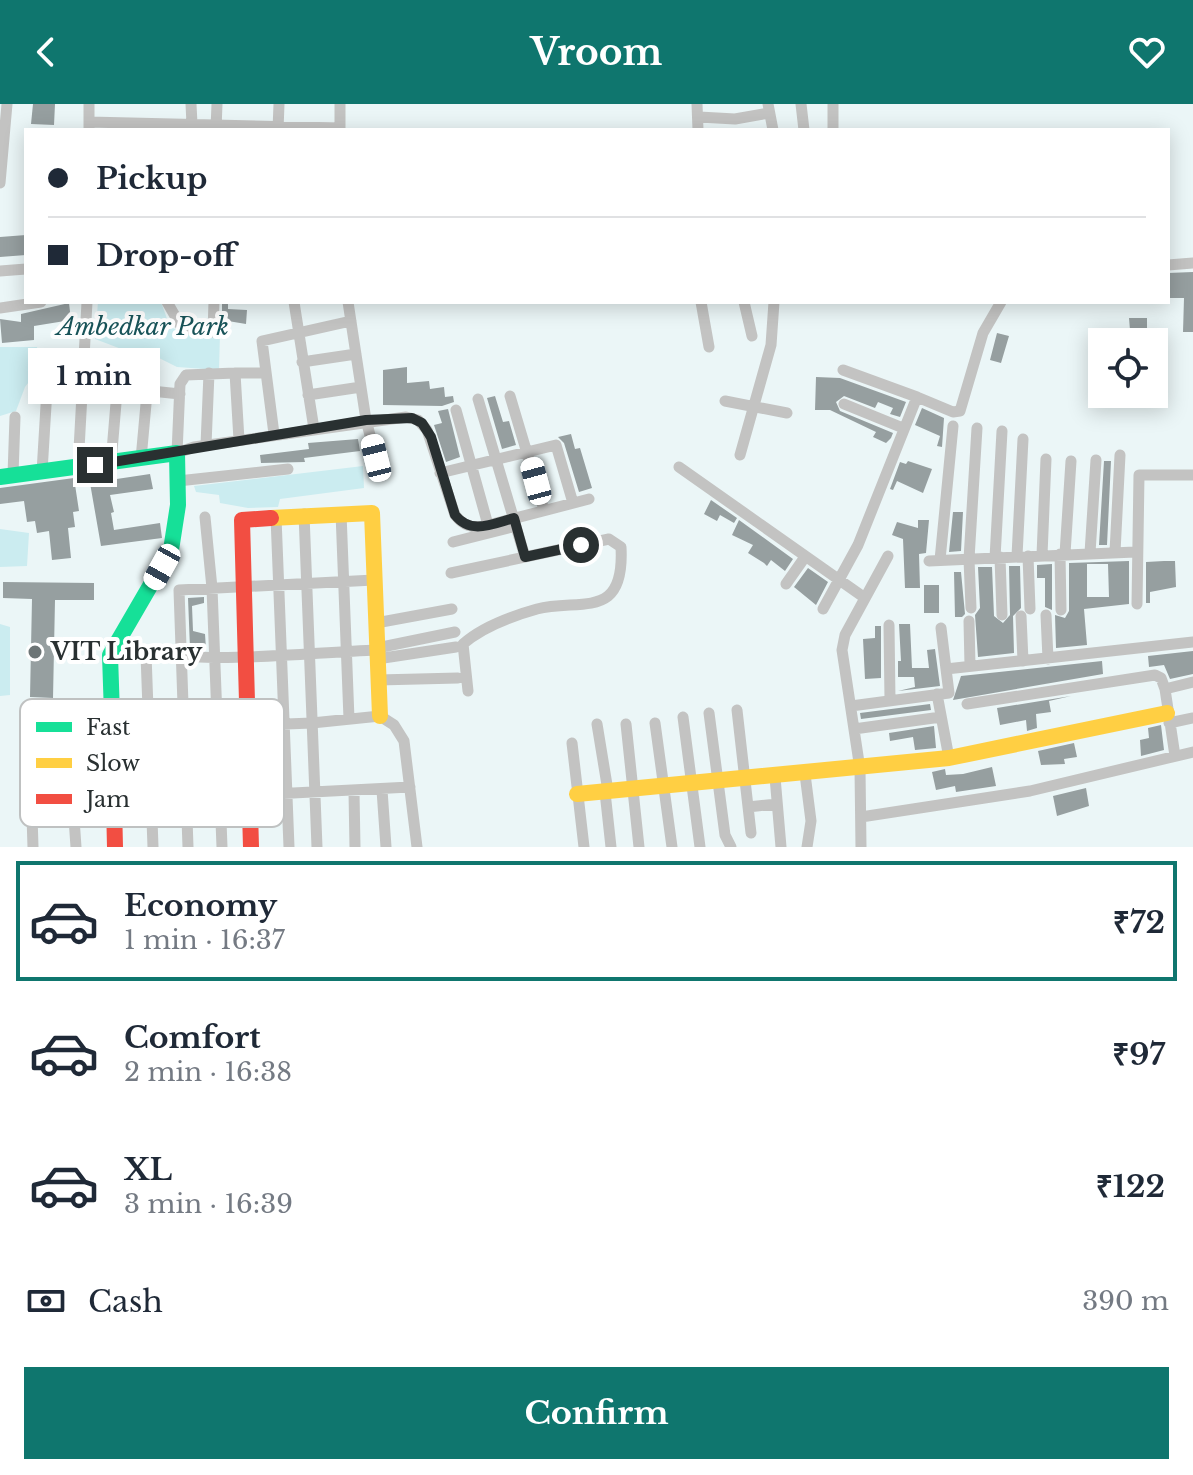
<!DOCTYPE html>
<html lang="en">
<head>
<meta charset="utf-8">
<style>
  body { margin:0; font-family:"Libre Baskerville",serif; background:#f2f2f3; color:#1f2937; height:100vh; display:flex; flex-direction:column; font-size:30px; white-space:nowrap }
  * { box-sizing:border-box; margin:0 }
  p { font-size:26px; color:#747a83 }
  .icon { flex:none; width:44px; height:44px; fill:none; stroke:currentColor; stroke-width:2; stroke-linecap:round; stroke-linejoin:round }
  .map { position:relative; height:743px; overflow:hidden }
  .sheet { display:flex; flex-direction:column; background:#fff; flex:1 }
  .sheet>* { flex:none }
  .top-card { position:absolute; left:24px; top:24px; width:1146px; height:176px; border-radius:0px; box-shadow:0 4px 20px #0003; display:grid; align-content:center; height:176px; padding:0 24px; background:#fff }
  .controls { position:absolute; left:1088px; top:224px; display:grid; gap:16px }
  .controls a { display:grid; place-items:center; width:80px; height:80px; border-radius:0px; background:#fff; box-shadow:0 4px 20px #0003; font-size:40px }
  .end { position:absolute; width:36px; height:36px; margin:-18px; border:10px solid #293031; background:#fff; box-shadow:0 0 0 4px #fff }
  .from { border-radius:50% }
  .bubble { position:absolute; height:56px; border-radius:0px; background:#fff; box-shadow:0 4px 20px #0003; font-size:26px; font-weight:800; line-height:56px; text-align:center }
  .car { position:absolute; width:24px; height:48px; margin:-24px -12px; border-radius:10px; box-shadow:0 0 6px 2px #0007; background:linear-gradient(#fff 24%,#345 0 40%,#fff 0 76%,#345 0 86%,#fff 0) }
  .top-card b { display:flex; align-items:center; gap:28px; height:76px; font-size:30px }
  .top-card b+b { border-top:2px solid #e0e1e3 }
  .top-card i { width:20px; height:20px; background:#1f2937 }
  ul { padding:14px 0 0; list-style:none }
  li { display:flex; align-items:center; gap:24px; height:120px; margin:0 16px 12px; padding:0 8px; border:4px solid transparent; border-radius:0px }
  li div { flex:1 }
  li b { display:block; font-size:30px }
  li em { font-style:normal; font-weight:800 }
  li.selected { border-color:#0f766e }
  li>.icon { width:72px; height:72px; stroke-width:1.5 }
  .pay { display:flex; align-items:center; gap:20px; height:88px; padding:0 24px; font-size:30px }
  .pay p { margin-inline-start:auto }
  .action { display:flex; gap:16px; margin-top:auto; padding:16px 24px }
  .action a { flex:1; height:92px; border-radius:0px; background:#0f766e; color:#fff; font-size:32px; font-weight:800; line-height:92px; text-align:center }
  header { display:flex; justify-content:space-between; align-items:center; height:104px; padding:0 24px; background:#0f766e; color:#fff; font-size:36px; font-weight:800 }
  .map>svg:first-child { display:block }
</style>
</head>
<body>
<header><svg class="icon" aria-label="back" viewBox="0 0 24 24"><path d="M15 5l-7 7 7 7"/></svg>Vroom<svg class="icon" aria-label="heart" viewBox="0 0 24 24"><path d="M12 20l-8-8c-3-5 5-10 8-4 3-6 11-1 8 4z"/></svg></header>
<div class="map">
<svg width="1193" height="743" viewBox="0 0 1193 743">
  <rect width="100%" height="100%" fill="#ebf6f7"/>
  <path fill="#cbecf0" d="M98,198h63l9,25 17,7h33l-1,36 -42,-3 -28,-14 -25,-3 -29,-11z
    M0,243h37l2,22 -14,18 -9,24 -16,5z
    M363,362l1,22 -84,11 -2,8 -30,1 -28,-5 -1,-8 -23,-3 -2,-6z
    M0,425l29,4 -2,33 -27,1z
    M0,520l10,3v68l-10,1z"/>
  <path fill="#969fa0" fill-rule="evenodd" d="M33,0h22l-1,21 -23,-1z
    M26,131v20l-26,2v-20z
    M1193,168v60h-10l1,-34h-16v-25z
    M69,199l2,17 -37,6v14l-32,3 -2,-24 21,3v-8z
    M222,200h6v5l19,1 -1,14 -24,-4z
    M1129,214h18v24h-16z
    M997,229l12,3 -8,27 -11,-3z
    M407,263v16l22,-2 1,8 14,-2 1,10 8,-1 1,6 -12,4 -59,-1v-35z
    M816,273l24,1 66,24 -6,15 -10,-3 3,-6 -15,-6 -3,6 -31,-12 -8,6 4,9 53,22 -2,5 -5,5 -13,-6 3,-5 -46,-22h-15z
    M495,292l8,26 6,-1 7,24 -14,4 -15,-51z
    M922,304l22,10 -2,29 -5,-1 3,-10 -25,-11z
    M448,305l12,48 -14,5 -12,-37 8,-2 -4,-12z
    M571,330l4,15 5,-1 12,40 -13,4 -15,-49 -6,-6z
    M358,335l2,12 -56,7 1,4 -44,1 -1,-8 49,-6 -1,-6z
    M908,357l24,8 -9,24 -26,-12 -4,9 -3,-1 10,-27 6,2z
    M1104,357h7l-4,84h-8z
    M150,370l3,15 -43,6 4,17 -3,1 3,17 46,-7 2,15 -61,8 -11,-63z
    M74,374l5,33 -6,1 2,15 -7,1 3,30 -19,2 -3,-29 -12,2 -2,-12 -8,1 -3,-21 -24,3v-16z
    M711,396l26,18 -3,5 -14,-8 -3,6 -13,-7z
    M953,408h10l-2,39 -12,1z
    M739,416l54,39 -8,12 -14,-11 -4,6 -3,-3 -16,-10 5,-8 -21,-10z
    M918,416h11l-3,33 -7,1 1,34h-15l-2,-49 -11,-4 5,-13 21,6z
    M1129,457v43l-45,5 3,36 -31,3 -1,-33 10,3 4,-7v-48zM1087,460h21l1,33h-22z
    M1164,457h11l1,26 -26,5v11h-4v-41z
    M1052,460v46l-7,-3v-29h-8v-13z
    M1009,462h11l1,42 -8,8 1,37 -36,4 -3,-42 5,-7 -2,-41h14l2,49 9,7 7,-8z
    M808,464l20,14 -12,23 -22,-18z
    M954,468h7l4,42 -3,3h-7z
    M3,478l91,1v17h-39l-2,98 -23,-1 2,-98 -29,-1z
    M924,481h15v28h-15z
    M204,493v6l-12,3 1,25 12,3 1,15 -16,-1 -2,-50z
    M899,520h11l2,44h17l-2,-18 8,-1 5,37 -42,5 17,-4 -1,-10h-16v-16h3z
    M875,522h6v52l-16,1 -2,-40 12,-1z
    M1193,547v23l-23,5 -6,-14 -15,2 -1,-11z
    M1102,557l1,13 -150,26 8,-24z
    M1071,592l-22,5 2,11 -15,2 1,14 -10,3 -1,-11 -26,5 -3,-17z
    M930,600l1,6 -70,9 -1,-6z
    M1161,621l3,25 -23,6 -1,-16 9,-2 -1,-10z
    M934,622l2,22 -21,2 -2,-13 -23,4 -1,-8z
    M1074,639l3,14 -13,2 1,5 -24,1 -3,-14z
    M992,663l4,19 -40,6 -1,-6 -19,4 -4,-18 13,-3 1,6 17,-1z
    M1086,684l3,18 -32,10 -4,-20z"/>
  <g fill="none" stroke-linecap="round" stroke-linejoin="round">
    <path stroke="#c3c3c2" stroke-width="11" d="M191,0l1,20
      M340,0v26
      M697,0l1,26
      M768,0l5,26
      M801,0l3,26
      M699,13l36,2 34,-6
      M89,18l251,6
      M216,25l1,-25
      M89,26v-26
      M278,26l1,-26
      M833,26v-26
      M0,79l7,-79
      M1168,161l25,-2
      M0,167l26,-2
      M167,198l15,26 31,4 1,-30
      M294,198l20,127
      M348,198l18,118 10,38
      M701,198l8,45
      M744,198l8,34
      M0,204l41,-6
      M302,258l54,-8
      M843,266l74,27
      M235,269l-49,2 -6,9 -3,69 17,-6 212,-30 12,3 9,10 28,85c9,11 16,13 30,11l104,-27
      M84,280l96,10
      M308,291l53,-8
      M510,292l34,114
      M478,295l47,158
      M725,297l62,12
      M844,300l59,24
      M456,306l32,115
      M274,330l-12,-93 89,-20
      M239,336l-4,-67h29
      M206,341l3,-72
      M740,351l31,-110 3,-43
      M141,355l9,-99
      M111,359l9,-108
      M679,363l186,131
      M78,364l9,-166
      M42,368l5,-83
      M440,369l116,-28 17,58
      M13,371l2,-58
      M178,377l110,-12
      M341,409l8,206
      M304,410l13,333
      M205,413l7,71 10,259
      M276,413l13,330
      M453,438l63,-16
      M1115,448l5,-97
      M1090,449l6,-93
      M1060,450l1,56
      M1065,450l6,-93
      M1042,451l4,-96
      M1017,452l6,-117
      M1028,452l2,53
      M1000,453l2,58
      M995,454l7,-127
      M940,456l13,-134
      M929,457l206,-9
      M451,469l158,-34 12,8c4,74 -40,51 -84,62 -25,7 -55,18 -74,35l5,47
      M786,480l19,-27
      M1137,500l2,-129h54
      M971,504l-2,-49 8,-131
      M823,505l35,-64 59,-148 36,15 7,-1 23,-78 18,-31
      M1046,511l2,44
      M1021,512l2,45
      M969,517l1,45
      M376,519l76,-14
      M889,521l1,75
      M941,524l5,41
      M114,541c81,23 180,8 263,5
      M377,544l78,-16
      M146,550l7,193
      M377,555l79,-12
      M378,576l80,-2
      M1165,585l10,67
      M937,590l12,64
      M967,600l188,-29 6,3 4,11 28,-7
      M851,602l98,-13 -3,-24 247,-27
      M737,606l14,123
      M709,609l16,122 6,12
      M683,613l17,130
      M655,619l17,124
      M1169,619l24,-5
      M597,620l11,67
      M626,620l13,123
      M854,625l87,-12
      M572,639l12,104
      M805,670l6,47 -4,26
      M775,673l6,70
      M382,686l4,57
      M354,688l1,55
      M605,688l6,55
      M748,703l29,-3
      M861,713l169,-26 163,-39
      M33,743l-1,-31 9,-10 369,-19
      M76,743l-8,-115 244,-9 68,-7 14,9 10,16 13,106
      M188,743l-9,-257 195,-10
      M861,743l-1,-78 -18,-119 3,-15 43,-79"/>
    <path stroke="#16e098" stroke-width="16" d="M0,373l177,-24 1,52 -7,45 -61,105 2,60"/>
    <path stroke="#ffcf43" stroke-width="16" d="M271,414l101,-5 8,203
      M577,690l372,-36 218,-45"/>
    <path stroke="#f24e42" stroke-width="16" d="M112,611l3,132
      M251,743l-9,-327 29,-2"/>
  </g>
  <g fill="none" stroke-linecap="round" stroke-linejoin="round">
    <path stroke="#293031" stroke-width="10" d="M95,361l271,-45 46,-2 10,5 9,14 24,78c16,20 37,9 59,3l11,39 56,-12"/>
  </g>
  <circle fill="#6d7576" stroke="#fff" stroke-width="3" cx="35" cy="548" r="8"/>
  <g text-anchor="middle" stroke-width="8" stroke-linejoin="round" paint-order="stroke">
    <g font-size="24" font-style="italic" fill="#185358" stroke="#fff">
      <text x="143" y="231">Ambedkar Park</text>
    </g>
    <g font-size="24" font-weight="bold" fill="#293031" stroke="#fff" text-anchor="start">
      <text x="51" y="556">VIT Library</text>
    </g>
  </g>
  <rect x="20" y="595" width="264" height="128" rx="12" fill="#fff" stroke="#bfc1c1" stroke-width="2"/>
  <rect x="36" y="618" width="36" height="10" fill="#16e098"/>
  <rect x="36" y="654" width="36" height="10" fill="#ffcf43"/>
  <rect x="36" y="690" width="36" height="10" fill="#f24e42"/>
  <g font-size="22" fill="#293031">
    <text x="86" y="631">Fast</text>
    <text x="86" y="667">Slow</text>
    <text x="86" y="703">Jam</text>
  </g>
</svg>
<div class="controls">
<a><svg class="icon" aria-label="locate" viewBox="0 0 24 24"><circle cx="12" cy="12" r="6"/><path d="M12 2v4M12 18v4M2 12h4M18 12h4"/></svg></a>
</div>
<i class="end from" style="left:581px;top:441px"></i>
<i class="end" style="left:95px;top:361px"></i>
<div class="bubble" style="left:28px;top:244px;width:132px">1 min</div>
<i class="car" style="left:376px;top:354px;rotate:346deg"></i>
<i class="car" style="left:536px;top:377px;rotate:345deg"></i>
<i class="car" style="left:162px;top:463px;rotate:209deg"></i>
<div class="top-card">
<b><i class="from"></i>Pickup</b>
<b><i></i>Drop-off</b>
</div>
</div>
<section class="sheet">
<ul>
<li class="selected"><svg class="icon" aria-label="car" viewBox="0 0 24 24"><path d="M5 17H2v-5l4-1 3-4h7l3 4 3 1v5h-3M9 17h6M6 11h13"/><circle cx="7" cy="17" r="2"/><circle cx="17" cy="17" r="2"/></svg><div><b>Economy</b><p>1 min · 16:37</p></div><em>₹72</em></li>
<li><svg class="icon" aria-label="car" viewBox="0 0 24 24"><path d="M5 17H2v-5l4-1 3-4h7l3 4 3 1v5h-3M9 17h6M6 11h13"/><circle cx="7" cy="17" r="2"/><circle cx="17" cy="17" r="2"/></svg><div><b>Comfort</b><p>2 min · 16:38</p></div><em>₹97</em></li>
<li><svg class="icon" aria-label="car" viewBox="0 0 24 24"><path d="M5 17H2v-5l4-1 3-4h7l3 4 3 1v5h-3M9 17h6M6 11h13"/><circle cx="7" cy="17" r="2"/><circle cx="17" cy="17" r="2"/></svg><div><b>XL</b><p>3 min · 16:39</p></div><em>₹122</em></li>
</ul>
<div class="pay"><svg class="icon" aria-label="cash" viewBox="0 0 24 24"><path d="M3 7h18v10H3z"/><circle cx="12" cy="12" r="2"/></svg>Cash<p>390 m</p></div>
<div class="action"><a>Confirm</a></div>
</section>
</body>
</html>
